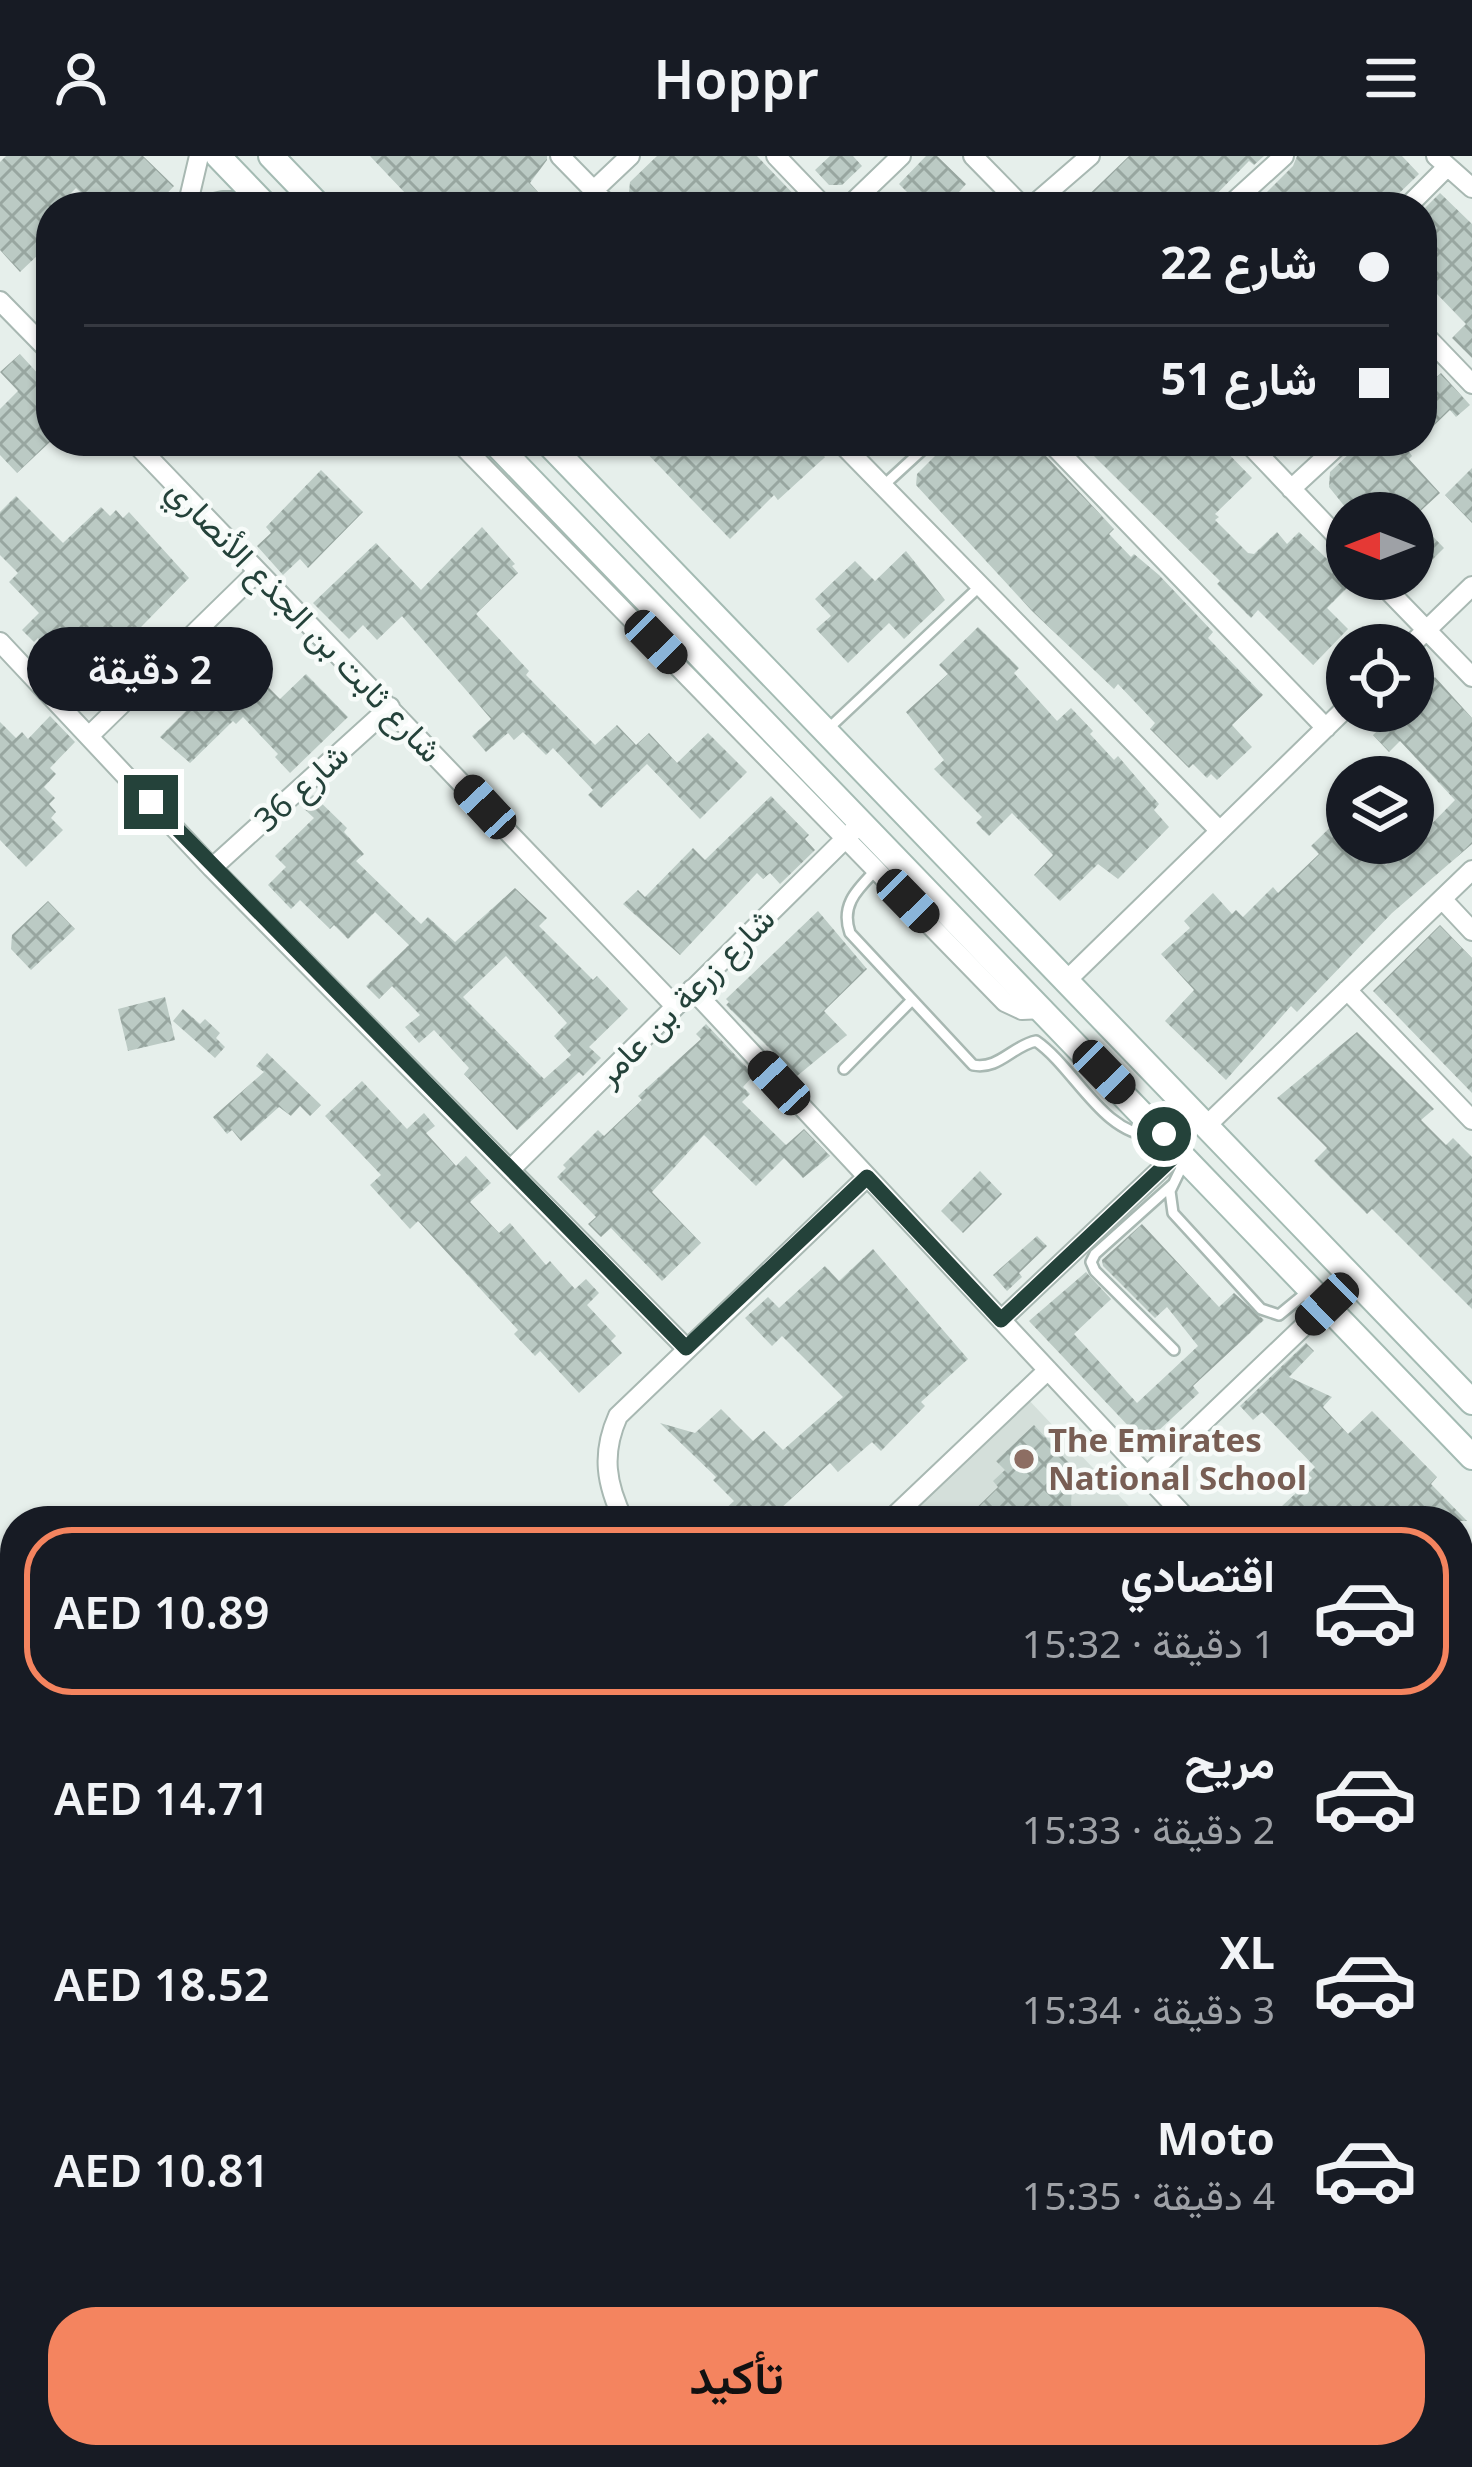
<!DOCTYPE html>
<html lang="ar">
<head>
<meta charset="utf-8">
<style>
  body { margin:0; font-family:"Noto Sans",Vazirmatn,sans-serif; background:#242831; color:#f1f3f6; direction:rtl; height:100vh; display:flex; flex-direction:column; font-size:45px; white-space:nowrap }
  * { box-sizing:border-box; margin:0 }
  p { font-size:39px; color:#9ea1a6 }
  .icon { flex:none; width:66px; height:66px; fill:none; stroke:currentColor; stroke-width:2; stroke-linecap:round; stroke-linejoin:round }
  .map { position:relative; flex:1; overflow:hidden; direction:ltr }
  .drawer { position:absolute; left:0px; top:1350px; width:1473px; height:963px; display:flex; flex-direction:column; background:#171b24; border-radius:48px 48px 0 0; box-shadow:0 3px 9px #0004; direction:rtl }
  .drawer>* { flex:none }
  .hud { position:absolute; left:36px; top:36px; width:1401px; height:264px; border-radius:48px; box-shadow:0 3px 9px #0004; direction:rtl; display:grid; align-content:center; height:264px; padding:0 48px; background:#171b24 }
  .needle { width:78px; rotate:270deg }
  .controls { position:absolute; left:1326px; top:336px; display:grid; gap:24px }
  .controls a { display:grid; place-items:center; width:108px; height:108px; border-radius:50%; background:#171b24; box-shadow:0 3px 9px #0004; font-size:60px }
  .end { position:absolute; width:54px; height:54px; margin:-27px; border:15px solid #24423a; background:#fff; box-shadow:0 0 0 6px #fff }
  .from { border-radius:50% }
  .bubble { position:absolute; height:84px; border-radius:42px; background:#171b24; box-shadow:0 3px 9px #0004; font-size:39px; font-weight:600; line-height:84px; text-align:center; direction:rtl }
  .car { position:absolute; width:36px; height:72px; margin:-36px -18px; border-radius:15px; box-shadow:0 0 9px 3px #0007; background:linear-gradient(#222 24%,#8ab4d8 0 40%,#222 0 76%,#8ab4d8 0 86%,#222 0) }
  .hud b { display:flex; align-items:center; gap:42px; height:114px; font-size:45px }
  .hud b+b { border-top:3px solid #363941 }
  .hud i { width:30px; height:30px; background:#f1f3f6 }
  ul { padding:21px 0 0; list-style:none }
  li { display:flex; align-items:center; gap:36px; height:168px; margin:0 24px 18px; padding:0 24px; border:6px solid transparent; border-radius:48px }
  li div { flex:1 }
  li b { display:block; font-size:45px }
  li em { font-style:normal; font-weight:600 }
  li.current { border-color:#f4845f }
  li>.icon { width:108px; height:108px; stroke-width:1.5 }
  .action { display:flex; gap:24px; margin-top:auto; padding:24px 48px }
  .action a { flex:1; height:138px; border-radius:48px; background:#f4845f; color:#111; font-size:48px; font-weight:600; line-height:138px; text-align:center }
  header { display:flex; justify-content:space-between; align-items:center; height:156px; padding:0 48px; background:#171b24; font-size:54px; font-weight:600 }
  .map>svg:first-child { display:block }
</style>
</head>
<body>
<header><svg class="icon" aria-label="menu" viewBox="0 0 24 24"><path d="M4 6h16M4 12h16M4 18h16"/></svg>Hoppr<svg class="icon" aria-label="person" viewBox="0 0 24 24"><circle cx="12" cy="8" r="4"/><path d="M4 21q1-7 8-7t8 7"/></svg></header>
<div class="map">
<svg width="1472" height="2311" viewBox="0 0 1472 2311">
  <defs>
    <pattern id="building-cross-hatch" width="8" height="8" patternUnits="userSpaceOnUse" patternTransform="scale(3)"><rect width="8" height="8" fill="#bbcac4"/><path d="M0 0l8 8M0 8l8-8" fill="none" stroke="#98a6a0"/></pattern>
  </defs>
  <rect width="100%" height="100%" fill="#e6efeb"/>
  <path fill="#d4dfda" d="M1026,1241l117,124h-242z
    M964,2298h138l-14,13h-114z"/>
  <path fill="url(#building-cross-hatch)" fill-rule="evenodd" d="M6,0h137l31,30 -20,21h-58l-20,-19 -19,19h-6v60l-12,-13 -19,18 -20,-22v-88z
    M370,0h177v4l-17,23 8,9 -14,15h-132l14,-13z
    M657,0h100l49,51h-162l-15,-15 1,-10z
    M830,0h23l9,10 -20,19h-13l-14,-15z
    M926,0h11l29,28 -7,8 15,15h-52l-23,-23z
    M1129,0h135l-10,9 -5,-4 -45,46h-128z
    M1297,0h105l17,18 -34,33h-49l-11,-12 -12,12h-61l41,-41z
    M1440,37l32,31v134l-20,-20 14,-14 -30,-31 -14,13v-95z
    M20,198l31,34v53l-34,32 -17,-18v-46l18,-18 -18,-19z
    M1441,217l29,32 -14,12 -6,-7 -28,27v-47z
    M635,285h174l16,16 -47,43 -4,-5 -44,44z
    M950,285h82l82,88 -5,5 22,23 3,-3 25,21 54,57 -5,6 55,57 -31,30 20,22 -35,33 -6,-6 -4,4 -14,-14 -4,4 -39,-39 5,-6 -37,-39 -4,5 -82,-78 -116,-126 1,-11z
    M1079,285h137l36,37 -37,36 4,3 -4,3 33,33 6,1 23,-22 10,12 12,-12 53,51 -25,25 21,21 -35,36 -55,-55 -7,8 -34,-34 3,-3z
    M1356,285h62l-10,9 4,6 -3,3 31,34 -26,24 30,31 -17,17 -5,-5 -9,9v-56h-63l-21,-26 1,-15 22,-21z
    M1472,312v55l-27,-28z
    M321,314l42,42 -55,56 -8,-9 -17,16 -26,-29 14,-13 -5,-6z
    M16,340l47,47 38,-36 9,9 6,-6 7,8 6,-6 60,66 -93,95 -28,-29 -14,13 -16,-19 -4,4 -12,-12 17,-17 -30,-31 9,-9 -18,-18v-43z
    M482,371l33,37 -3,2 6,7 -42,41 53,57 -3,4 69,70 22,-20 19,20 13,-12 28,30 31,-30 39,39 -47,47 -53,-55 -46,44 -13,-13 5,-5 -40,-42 -7,7 -23,-23 -9,8 -6,-7 -22,19 -14,-16 19,-17 -89,-103 -25,24 -14,-15 -14,14 -36,-36 63,-60 45,47z
    M906,395l39,49 -41,39 -15,-16 -41,40 -32,-34 15,-13 -16,-17 40,-38 20,20z
    M978,471l41,41 -5,5 43,48 14,-13 22,23 -3,3 24,26 4,-4 41,48 -5,6 15,17 -51,52 -20,-15 -38,37 -26,-26 19,-20 -41,-42 -23,23 -13,-13 6,-6 -48,-48 10,-9 -38,-48 42,-38 -9,-9z
    M232,503l21,23 5,-5 22,22 26,-25 42,43 -58,56 -15,-16 3,-3 -35,-37 -7,7 -3,-3 -43,42 -30,-26 53,-53 -3,-3z
    M1435,521l37,41v126l-80,69 -95,99 -6,-6 -65,74 -61,-59 29,-31 -33,-36 29,-26 -6,-7 29,-28 19,21 4,-4 7,7 30,-30 5,6 41,-39 -8,-8 36,-35v32h17l22,22 27,-22 42,-43 -55,-59 -11,11 -16,-17 25,-24h15v-14z
    M50,560l25,26 -25,26 6,6 -12,13 11,11 -6,6 7,8 -5,6 12,12 -37,37 -26,-27v-118l16,16 6,-6 6,7z
    M313,639l34,33 -3,4 20,22 -8,7 65,63 7,-7 27,25 60,-54 32,30 -8,8 54,54 4,-4 31,33 -39,38 12,11 -18,18 -4,-4 -62,58 -53,-56 5,-6 -35,-38 -15,13 -14,-16 15,-12 -28,-29 -13,13 -13,-13 43,-41 -34,-33 -27,27 -14,-14 -4,4 -30,-29 -9,9 -23,-24 18,-18 -11,-11 39,-38 -13,-12zM506,800l61,67 -13,13 17,19 -27,24 -81,-82z
    M771,640l38,39 -4,4 10,11 -35,34 -10,-11 -7,6 -6,-6 -77,82 -57,-51 15,-14 7,7 48,-49 12,12z
    M48,745l27,28 -44,41 -20,-21 1,-14z
    M818,755l49,58 -43,42 23,24 -50,41 -71,-71 3,-3 -3,-3z
    M1440,769l32,33v135l-99,-102z
    M165,841l10,43 -47,11 -10,-42z
    M183,853l17,15 5,-5 15,14 -4,5 9,9 -10,11 -42,-37z
    M706,868l48,51 -11,12 7,7 -8,8 44,43 18,-16 26,27 -27,22 -19,-20 -28,28 -52,-51 -52,57 49,51 -39,38 -51,-53 -10,9 -13,-13 8,-7 -39,-40 9,-9 -3,-3 35,-35 6,6 38,-36 -4,-4 63,-57 -5,-5z
    M1357,876l77,77 -13,11 25,25 7,-7 19,19v152l-100,-100 -5,5 -53,-53 13,-13 -50,-50z
    M267,897l54,52 -11,11 -10,-10 -9,10 -12,-9 -38,34 -9,-11 -5,4 -14,-17 51,-45 -8,-6z
    M362,925l45,48 17,-16 11,13 -9,7 30,33 10,-10 25,27 -21,19 29,31 11,-10 36,42 4,-4 25,28 11,-10 13,14 -12,12 29,31 -5,5 11,12 -43,40 -39,-42 -5,5 -21,-22 4,-4 -100,-109 -8,8 -40,-44 11,-10 -56,-59z
    M980,1015l22,23 -39,39 -22,-22z
    M1142,1068l77,83 15,-14 30,27 -71,66 6,7 -42,39 8,8 -12,12 -124,-131 57,-49 25,27 -37,35 63,69 61,-57 -31,-39 -12,11 -52,-52 -1,-6z
    M1037,1080l10,10 -28,27 3,4 -15,14 -14,-16z
    M873,1093l95,110 -47,43 4,4 -44,45 -9,-9 -34,30 -8,-9 -63,58h-55l22,-20 -21,-21 3,-3 -56,-54 35,10 26,-24 32,32 11,-10 19,19 60,-53 -61,-61 -10,10 -27,-28 23,-21 11,11 46,-42 14,15z
    M1306,1187l8,8 -25,26 43,20 -9,10 25,27 24,-23 65,66 -6,7 36,37h-201l46,-43 -4,-4 7,-7 -53,-55 -9,8 -13,-14z
    M1034,1269l48,52 -10,9 -1,19 12,16h-120l35,-34 -5,-6 12,-11 -9,-9z"/>
  <g fill="none" stroke-linecap="round" stroke-linejoin="round">
    <defs>
      <path id="service" d="M883,330l49,-45
        M829,572l150,-141
        M877,713c-19,20 -37,35 -27,64l123,132c26,5 39,-19 63,-24 39,27 66,93 117,95
        M844,913l67,-68
        M1184,1006l-14,29 3,22 88,96 18,6 28,-23
        M1173,1028l-78,70 -4,8 4,9 79,79
        M0,1949l15,-3
        M0,1996l15,-8
        M201,2298l3,13
        M1069,2298l10,13"/>
      <path id="minor" d="M560,0l50,51
        M776,0l49,51
        M973,0l50,51
        M1436,0l36,32
        M594,34l36,-34
        M187,51l12,-51
        M197,51l26,-6h38
        M848,51l53,-51
        M1031,51l59,-51
        M1228,51l56,-51
        M1407,51l40,-40
        M0,145l51,52
        M1422,176l50,52
        M133,285l542,565
        M458,285l547,561 17,8 22,-1
        M839,285l381,390
        M1049,285l277,287
        M1246,285l101,106
        M1291,333l52,-48
        M1377,423l95,98
        M0,486l212,226 474,480
        M1411,489l61,-59
        M89,580l168,-164
        M212,712l178,-161
        M1442,743l30,32
        M1066,825l281,-274
        M692,833l497,532
        M1347,834l125,130
        M1206,970l266,-256
        M510,1014l344,-340
        M1001,1164l179,-169
        M1147,1320l180,-172
        M624,1365c-18,-37 -23,-67 -6,-105l249,-239
        M889,1365l159,-151
        M1458,1653l14,15
        M1458,1719l14,-14
        M1458,2018l14,15
        M1458,2060l14,-13
        M1317,2298l11,13
        M1192,2311l13,-13"/>
      <path id="secondary" d="M218,0l49,51
        M271,0l49,51
        M493,285l979,1016
        M546,285l926,961"/>
    </defs>
    <use href="#service" stroke="#a8b8b2" stroke-width="14"/>
    <use href="#minor" stroke="#a8b8b2" stroke-width="22"/>
    <use href="#secondary" stroke="#a4bbb3" stroke-width="28"/>
    <use href="#service" stroke="#fff" stroke-width="9"/>
    <use href="#minor" stroke="#fff" stroke-width="18"/>
    <use href="#secondary" stroke="#fff" stroke-width="24"/>
  </g>
  <g fill="none" stroke-linecap="round" stroke-linejoin="round">
    <path stroke="#24423a" stroke-width="15" d="M151,646l535,546 181,-171 134,143 179,-169 -16,-17"/>
  </g>
  <circle fill="#8d6e63" stroke="#f7fbf9" stroke-width="4.5" cx="1024" cy="1303" r="12"/>
  <g text-anchor="middle" stroke-width="9" stroke-linejoin="round" paint-order="stroke">
    <g font-size="33" fill="#24423a" stroke="#f7fbf9">
      <text transform="translate(305 464) rotate(46)" y="12">شارع ثابت بن الجذع الأنصاري</text>
      <text transform="translate(301 631) rotate(-42)" y="12">شارع 36</text>
      <text transform="translate(685 840) rotate(-45)" y="12">شارع زرعة بن عامر</text>
    </g>
    <g font-size="33" font-weight="bold" fill="#785e54" stroke="#f7fbf9" text-anchor="start">
      <text x="1048" y="1296">The Emirates<tspan x="1048" dy="38">National School</tspan></text>
    </g>
  </g>
</svg>
<div class="controls">
<a><svg class="needle" viewBox="-14 -14 28 28"><path d="M0-13l5 13h-10z" fill="#e53935"/><path d="M0 13l5-13h-10z" fill="#9ea1a6"/></svg></a>
<a><svg class="icon" aria-label="locate" viewBox="0 0 24 24"><circle cx="12" cy="12" r="6"/><path d="M12 2v4M12 18v4M2 12h4M18 12h4"/></svg></a>
<a><svg class="icon" aria-label="layers" viewBox="0 0 24 24"><path d="M12 4l9 5-9 5-9-5zM3 14l9 5 9-5"/></svg></a>
</div>
<i class="end from" style="left:1164px;top:978px"></i>
<i class="end" style="left:151px;top:646px"></i>
<div class="bubble" style="left:27px;top:471px;width:246px">2 دقيقة</div>
<i class="car" style="left:656px;top:486px;rotate:136deg"></i>
<i class="car" style="left:485px;top:651px;rotate:317deg"></i>
<i class="car" style="left:908px;top:745px;rotate:136deg"></i>
<i class="car" style="left:1104px;top:916px;rotate:136deg"></i>
<i class="car" style="left:779px;top:927px;rotate:317deg"></i>
<i class="car" style="left:1327px;top:1148px;rotate:226deg"></i>
<div class="hud">
<b><i class="from"></i>شارع 22</b>
<b><i></i>شارع 51</b>
</div>
<section class="drawer">
<ul>
<li class="current"><svg class="icon" aria-label="car" viewBox="0 0 24 24"><path d="M5 17H2v-5l4-1 3-4h7l3 4 3 1v5h-3M9 17h6M6 11h13"/><circle cx="7" cy="17" r="2"/><circle cx="17" cy="17" r="2"/></svg><div><b>اقتصادي</b><p>1 دقيقة · 15:32</p></div><em>AED 10.89</em></li>
<li><svg class="icon" aria-label="car" viewBox="0 0 24 24"><path d="M5 17H2v-5l4-1 3-4h7l3 4 3 1v5h-3M9 17h6M6 11h13"/><circle cx="7" cy="17" r="2"/><circle cx="17" cy="17" r="2"/></svg><div><b>مريح</b><p>2 دقيقة · 15:33</p></div><em>AED 14.71</em></li>
<li><svg class="icon" aria-label="car" viewBox="0 0 24 24"><path d="M5 17H2v-5l4-1 3-4h7l3 4 3 1v5h-3M9 17h6M6 11h13"/><circle cx="7" cy="17" r="2"/><circle cx="17" cy="17" r="2"/></svg><div><b>XL</b><p>3 دقيقة · 15:34</p></div><em>AED 18.52</em></li>
<li><svg class="icon" aria-label="car" viewBox="0 0 24 24"><path d="M5 17H2v-5l4-1 3-4h7l3 4 3 1v5h-3M9 17h6M6 11h13"/><circle cx="7" cy="17" r="2"/><circle cx="17" cy="17" r="2"/></svg><div><b>Moto</b><p>4 دقيقة · 15:35</p></div><em>AED 10.81</em></li>
</ul>
<div class="action"><a>تأكيد</a></div>
</section>
</div>
</body>
</html>
